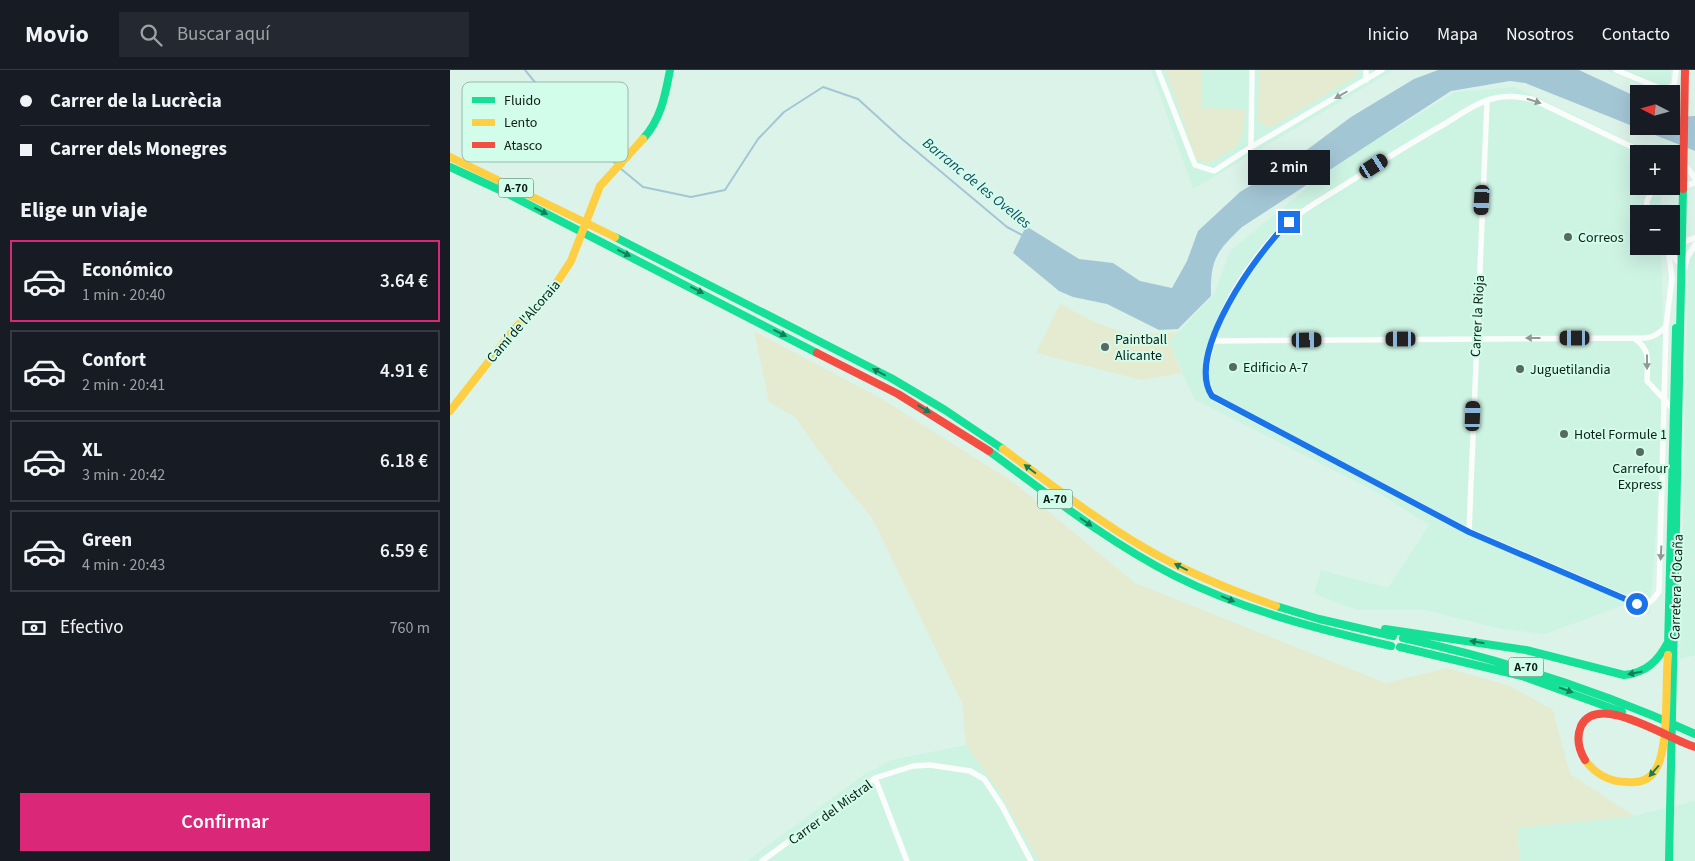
<!DOCTYPE html>
<html lang="es">
<head>
<meta charset="utf-8">
<style>
  body { margin:0; font-family:"Source Sans 3",sans-serif; background:#242831; color:#f1f3f6; height:100vh; display:flex; flex-direction:column; font-size:19px; white-space:nowrap }
  * { box-sizing:border-box; margin:0 }
  p { font-size:16px; color:#9ea1a6 }
  .icon { flex:none; width:28px; height:28px; fill:none; stroke:currentColor; stroke-width:2; stroke-linecap:round; stroke-linejoin:round }
  .map { position:relative; flex:1; overflow:hidden }
  .side { display:flex; flex-direction:column; background:#171b24; width:450px }
  .side>* { flex:none }
  .banner { display:grid; align-content:center; height:110px; padding:0 20px; background:#171b24 }
  .needle { width:32px; rotate:276deg }
  .tools { position:absolute; left:1180px; top:15px; display:grid; gap:10px }
  .tools a { display:grid; place-items:center; width:50px; height:50px; border-radius:0px; background:#171b24; box-shadow:0 5px 20px #0002; font-size:25px }
  .end { position:absolute; width:22px; height:22px; margin:-11px; border:6px solid #1a73e8; background:#fff; box-shadow:0 0 0 2px #fff }
  .from { border-radius:50% }
  .bubble { position:absolute; height:35px; border-radius:0px; background:#171b24; box-shadow:0 5px 20px #0002; font-size:16px; font-weight:600; line-height:35px; text-align:center }
  .car { position:absolute; width:15px; height:30px; margin:-15px -8px; border-radius:6px; box-shadow:0 0 4px 1px #0007; background:linear-gradient(#222 24%,#8ab4d8 0 40%,#222 0 76%,#8ab4d8 0 86%,#222 0) }
  .banner b { display:flex; align-items:center; gap:18px; height:48px; font-size:19px }
  .banner b+b { border-top:1px solid #363941 }
  .banner i { width:12px; height:12px; background:#f1f3f6 }
  ul { padding:0; list-style:none }
  li { display:flex; align-items:center; gap:15px; height:82px; margin:0 10px 8px; padding:0 10px; border:2px solid #363941; border-radius:0px }
  li div { flex:1 }
  li b { display:block; font-size:19px }
  li em { font-style:normal; font-weight:600 }
  li.active { border-color:#db2777 }
  li>.icon { width:45px; height:45px; stroke-width:1.5 }
  h2 { padding:0 20px; font-size:22px; line-height:60px }
  .pay { display:flex; align-items:center; gap:12px; height:55px; padding:0 20px; font-size:19px }
  .pay p { margin-inline-start:auto }
  .primary-button { display:flex; gap:10px; margin-top:auto; padding:10px 20px }
  .primary-button a { flex:1; height:58px; border-radius:0px; background:#db2777; color:#fff; font-size:20px; font-weight:600; line-height:58px; text-align:center }
  header { display:flex; align-items:center; gap:30px; box-sizing:border-box; height:70px; padding:0 25px; background:#171b24; border-bottom:1px solid #363941 }
  header strong { font-size:24px }
  nav { display:flex; gap:28px; margin-inline-start:auto; font-size:18px }
  .search { width:350px; height:45px; background:#242831; display:flex; align-items:center; gap:12px; box-sizing:border-box; padding:0 18px; border-radius:0px; color:#9ea1a6; font-size:19px }
  main { display:flex; flex:1; min-height:0 }
  .map>svg:first-child { display:block }
</style>
</head>
<body>
<header>
<strong>Movio</strong>
<div class="search"><svg class="icon" aria-label="search" viewBox="0 0 24 24"><circle cx="10" cy="10" r="6"/><path d="M15 15l6 6"/></svg>Buscar aquí</div>
<nav><a>Inicio</a><a>Mapa</a><a>Nosotros</a><a>Contacto</a></nav>
</header>
<main>
<section class="side">
<div class="banner">
<b><i class="from"></i>Carrer de la Lucrècia</b>
<b><i></i>Carrer dels Monegres</b>
</div>
<h2>Elige un viaje</h2>
<ul>
<li class="active"><svg class="icon" aria-label="car" viewBox="0 0 24 24"><path d="M5 17H2v-5l4-1 3-4h7l3 4 3 1v5h-3M9 17h6M6 11h13"/><circle cx="7" cy="17" r="2"/><circle cx="17" cy="17" r="2"/></svg><div><b>Económico</b><p>1 min · 20:40</p></div><em>3.64 €</em></li>
<li><svg class="icon" aria-label="car" viewBox="0 0 24 24"><path d="M5 17H2v-5l4-1 3-4h7l3 4 3 1v5h-3M9 17h6M6 11h13"/><circle cx="7" cy="17" r="2"/><circle cx="17" cy="17" r="2"/></svg><div><b>Confort</b><p>2 min · 20:41</p></div><em>4.91 €</em></li>
<li><svg class="icon" aria-label="car" viewBox="0 0 24 24"><path d="M5 17H2v-5l4-1 3-4h7l3 4 3 1v5h-3M9 17h6M6 11h13"/><circle cx="7" cy="17" r="2"/><circle cx="17" cy="17" r="2"/></svg><div><b>XL</b><p>3 min · 20:42</p></div><em>6.18 €</em></li>
<li><svg class="icon" aria-label="car" viewBox="0 0 24 24"><path d="M5 17H2v-5l4-1 3-4h7l3 4 3 1v5h-3M9 17h6M6 11h13"/><circle cx="7" cy="17" r="2"/><circle cx="17" cy="17" r="2"/></svg><div><b>Green</b><p>4 min · 20:43</p></div><em>6.59 €</em></li>
</ul>
<div class="pay"><svg class="icon" aria-label="cash" viewBox="0 0 24 24"><path d="M3 7h18v10H3z"/><circle cx="12" cy="12" r="2"/></svg>Efectivo<p>760 m</p></div>
<div class="primary-button"><a>Confirmar</a></div>
</section>
<div class="map">
<svg width="1245" height="791" viewBox="0 0 1245 791">
  <rect width="100%" height="100%" fill="#dcf3ea"/>
  <path fill="#cdf3e3" d="M701,0h243l-201,119z
    M1156,0h65v24h-8z
    M1065,17l141,67h-17v32h22v28h-22v32h22l4,153 -15,216 -26,-10 -79,29 -43,-5 -77,-19h-67l-44,-16 7,-24 67,18 41,-63 -47,-30 -188,-96 -25,-57 46,-49 15,-42 101,-83 124,-76z
    M1245,181v404l-15,4 8,-393z
    M516,675l32,45 41,71h-292l118,-87 27,-14z
    M1245,731v60h-176l-1,-33 115,-12z"/>
  <path fill="#e4ebd1" d="M716,0h35v38l44,1c-2,37 -4,36 -36,54l-13,-4z
    M809,0h100l-4,7 -85,51 -12,-7z
    M610,234l37,19 30,11 51,-2 -9,10 13,31 -41,7 -105,-27z
    M304,261l128,68 131,83 122,101 251,100 61,-15 63,18 43,24 17,64 64,42 -116,12 1,33h-480l-41,-71 -32,-45 -4,-42 -90,-185 -38,-46 -39,-55 -26,-15z"/>
  <path fill="#a3c6d5" d="M988,0h141l60,28v28h32v-11l4,2 20,-1v35l-170,-68 -15,-2 -59,10 -209,136c-25,24 -32,32 -31,69l-33,33 -19,1 -52,-26 -34,-7 -14,-6 -46,-38 13,-27 53,33 34,4 27,18 32,7 15,-27 11,-30 42,-39 60,-37 51,-38 63,-38z"/>
  <g fill="none" stroke-linecap="round" stroke-linejoin="round">
    <path stroke="#a3c6d5" stroke-width="2" d="M75,0l32,39 60,56
      M170,98l23,19 48,10 34,-7 33,-51 26,-27 39,-25 35,12 44,40 105,88 15,8"/>
    <path stroke="#fafdfc" stroke-width="5.5" d="M708,0l37,95 19,6 37,-24 131,-77
      M1166,0l48,20 10,-5 2,-15
      M916,10v-10
      M801,77l1,-77
      M1197,84l-115,-55c-13,-2 -24,-4 -37,-1 -17,4 -33,15 -47,24 -32,18 -63,37 -94,57 -26,17 -56,32 -77,54 -30,32 -57,75 -67,117 -5,21 -9,37 9,51l250,130 168,72c12,2 16,-2 22,-12l7,-265 6,-48 -4,-30
      M1234,94l11,14
      M1221,103l8,-15
      M1228,121l6,-5 11,-3
      M1196,144l1,-13 7,-15
      M1221,171l11,1 13,-4
      M1221,182l6,9
      M1235,197l2,-10 8,-12
      M1216,256c-10,11 -17,13 -32,12 18,13 13,23 13,43l27,29
      M762,271l422,-3
      M1019,461l18,-429
      M425,708l32,83
      M312,791l113,-83 38,-12 17,-1 40,6 14,8 18,27 29,55"/>
    <path stroke="#16e098" stroke-width="8" d="M193,69c18,-20 22,-43 27,-69
      M0,97l52,24 315,162
      M165,167l276,141 54,32 58,39
      M539,381c60,44 119,91 186,125 68,34 142,53 216,70
      M826,536l43,13 74,17
      M935,559l141,21 98,25c22,-2 34,-14 44,-33
      M953,568c101,22 198,53 292,96
      M950,577l122,29 100,36
      M1218,577l8,-319
      M1219,791l14,-672"/>
    <path stroke="#ffcf43" stroke-width="8" d="M0,87l165,80
      M0,341l65,-83 35,-35 21,-32 29,-75 43,-47
      M553,379c46,34 91,69 140,98 42,25 87,43 133,59
      M1135,690c10,14 25,22 42,22 11,1 21,-1 27,-10 16,-20 11,-90 14,-117"/>
    <path stroke="#f24e42" stroke-width="8" d="M1233,119l2,-119
      M367,283l81,41 91,57
      M1135,690c-6,-10 -9,-22 -4,-34 17,-35 88,14 114,21"/>
  </g>
  <defs><path id="oneway-solid" d="M-6-.8H1V-3.2L6.5 0L1 3.2V.8H-6Z" transform="scale(1.25)"/></defs>
  <g fill="#909995">
    <use href="#oneway-solid" transform="translate(891 25) rotate(150)"/>
    <use href="#oneway-solid" transform="translate(1084 31) rotate(17)"/>
    <use href="#oneway-solid" transform="translate(1083 268) rotate(180)"/>
    <use href="#oneway-solid" transform="translate(1197 292) rotate(90)"/>
    <use href="#oneway-solid" transform="translate(1211 483) rotate(93)"/>
  </g>
  <g fill="#127f58">
    <use href="#oneway-solid" transform="translate(91 141) rotate(27)"/>
    <use href="#oneway-solid" transform="translate(174 183) rotate(26)"/>
    <use href="#oneway-solid" transform="translate(247 220) rotate(27)"/>
    <use href="#oneway-solid" transform="translate(330 263) rotate(27)"/>
    <use href="#oneway-solid" transform="translate(429 302) rotate(-152)"/>
    <use href="#oneway-solid" transform="translate(474 339) rotate(31)"/>
    <use href="#oneway-solid" transform="translate(580 399) rotate(-143)"/>
    <use href="#oneway-solid" transform="translate(636 452) rotate(35)"/>
    <use href="#oneway-solid" transform="translate(731 497) rotate(-153)"/>
    <use href="#oneway-solid" transform="translate(778 529) rotate(22)"/>
    <use href="#oneway-solid" transform="translate(1027 572) rotate(-171)"/>
    <use href="#oneway-solid" transform="translate(1185 603) rotate(169)"/>
    <use href="#oneway-solid" transform="translate(1116 620) rotate(20)"/>
    <use href="#oneway-solid" transform="translate(1204 701) rotate(131)"/>
  </g>
  <g fill="none" stroke-linecap="round" stroke-linejoin="round">
    <path stroke="#1a73e8" stroke-width="6" d="M839,152c-31,29 -105,132 -77,174l257,136 168,72"/>
  </g>
  <g fill="#566962" stroke="#d2fdeb" stroke-width="2">
    <circle cx="1118" cy="167" r="5"/>
    <circle cx="655" cy="277" r="5"/>
    <circle cx="783" cy="297" r="5"/>
    <circle cx="1070" cy="299" r="5"/>
    <circle cx="1114" cy="364" r="5"/>
    <circle cx="1190" cy="382" r="5"/>
  </g>
  <g text-anchor="middle" stroke-width="4" stroke-linejoin="round" paint-order="stroke">
    <g fill="#d2fdeb" stroke="#496157" stroke-width="1">
      <rect x="48.5" y="108.5" width="35" height="19" rx="4"/>
      <rect x="587.5" y="419.5" width="35" height="19" rx="4"/>
      <rect x="1058.5" y="587.5" width="35" height="19" rx="4"/>
    </g>
    <g font-size="12" font-weight="bold" fill="#0e1e18">
      <text x="66" y="122">A-70</text>
      <text x="605" y="433">A-70</text>
      <text x="1076" y="601">A-70</text>
    </g>
    <g font-size="14" fill="#0e1e18" stroke="#d2fdeb" text-anchor="start">
      <text x="1128" y="172">Correos</text>
      <text x="665" y="274">Paintball<tspan x="665" dy="16">Alicante</tspan></text>
      <text x="793" y="302">Edificio A-7</text>
      <text x="1080" y="304">Juguetilandia</text>
      <text x="1124" y="369">Hotel Formule 1</text>
      <text x="1190" y="403" text-anchor="middle">Carrefour<tspan x="1190" dy="16">Express</tspan></text>
    </g>
    <g font-size="14" fill="#0e1e18" stroke="#d2fdeb">
      <text transform="translate(1027 246) rotate(-87)" y="5">Carrer la Rioja</text>
      <text transform="translate(73 251) rotate(-49)" y="5">Camí de l'Alcoraia</text>
      <text transform="translate(1226 517) rotate(-88)" y="5">Carretera d'Ocaña</text>
      <text transform="translate(380 742) rotate(-36)" y="5">Carrer del Mistral</text>
    </g>
    <g font-size="15" font-style="italic" fill="#154964" stroke="#d2fdeb">
      <text transform="translate(527 113) rotate(39)" y="5">Barranc de les Ovelles</text>
    </g>
  </g>
  <rect x="12" y="12" width="166" height="80" rx="8" fill="#d2fdeb" stroke="#97baac" stroke-width="1"/>
  <rect x="22" y="27" width="23" height="6" fill="#16e098"/>
  <rect x="22" y="49" width="23" height="7" fill="#ffcf43"/>
  <rect x="22" y="72" width="23" height="6" fill="#f24e42"/>
  <g font-size="14" fill="#0e1e18">
    <text x="54" y="35">Fluido</text>
    <text x="54" y="57">Lento</text>
    <text x="54" y="80">Atasco</text>
  </g>
</svg>
<div class="tools">
<a><svg class="needle" viewBox="-14 -14 28 28"><path d="M0-13l5 13h-10z" fill="#e53935"/><path d="M0 13l5-13h-10z" fill="#9ea1a6"/></svg></a>
<a>+</a>
<a>−</a>
</div>
<i class="end from" style="left:1187px;top:534px"></i>
<i class="end" style="left:839px;top:152px"></i>
<div class="bubble" style="left:798px;top:80px;width:82px">2 min</div>
<i class="car" style="left:924px;top:96px;rotate:57deg"></i>
<i class="car" style="left:1032px;top:130px;rotate:183deg"></i>
<i class="car" style="left:1125px;top:268px;rotate:270deg"></i>
<i class="car" style="left:951px;top:269px;rotate:270deg"></i>
<i class="car" style="left:857px;top:270px;rotate:89deg"></i>
<i class="car" style="left:1023px;top:346px;rotate:2deg"></i>
</div>
</main>
</body>
</html>
